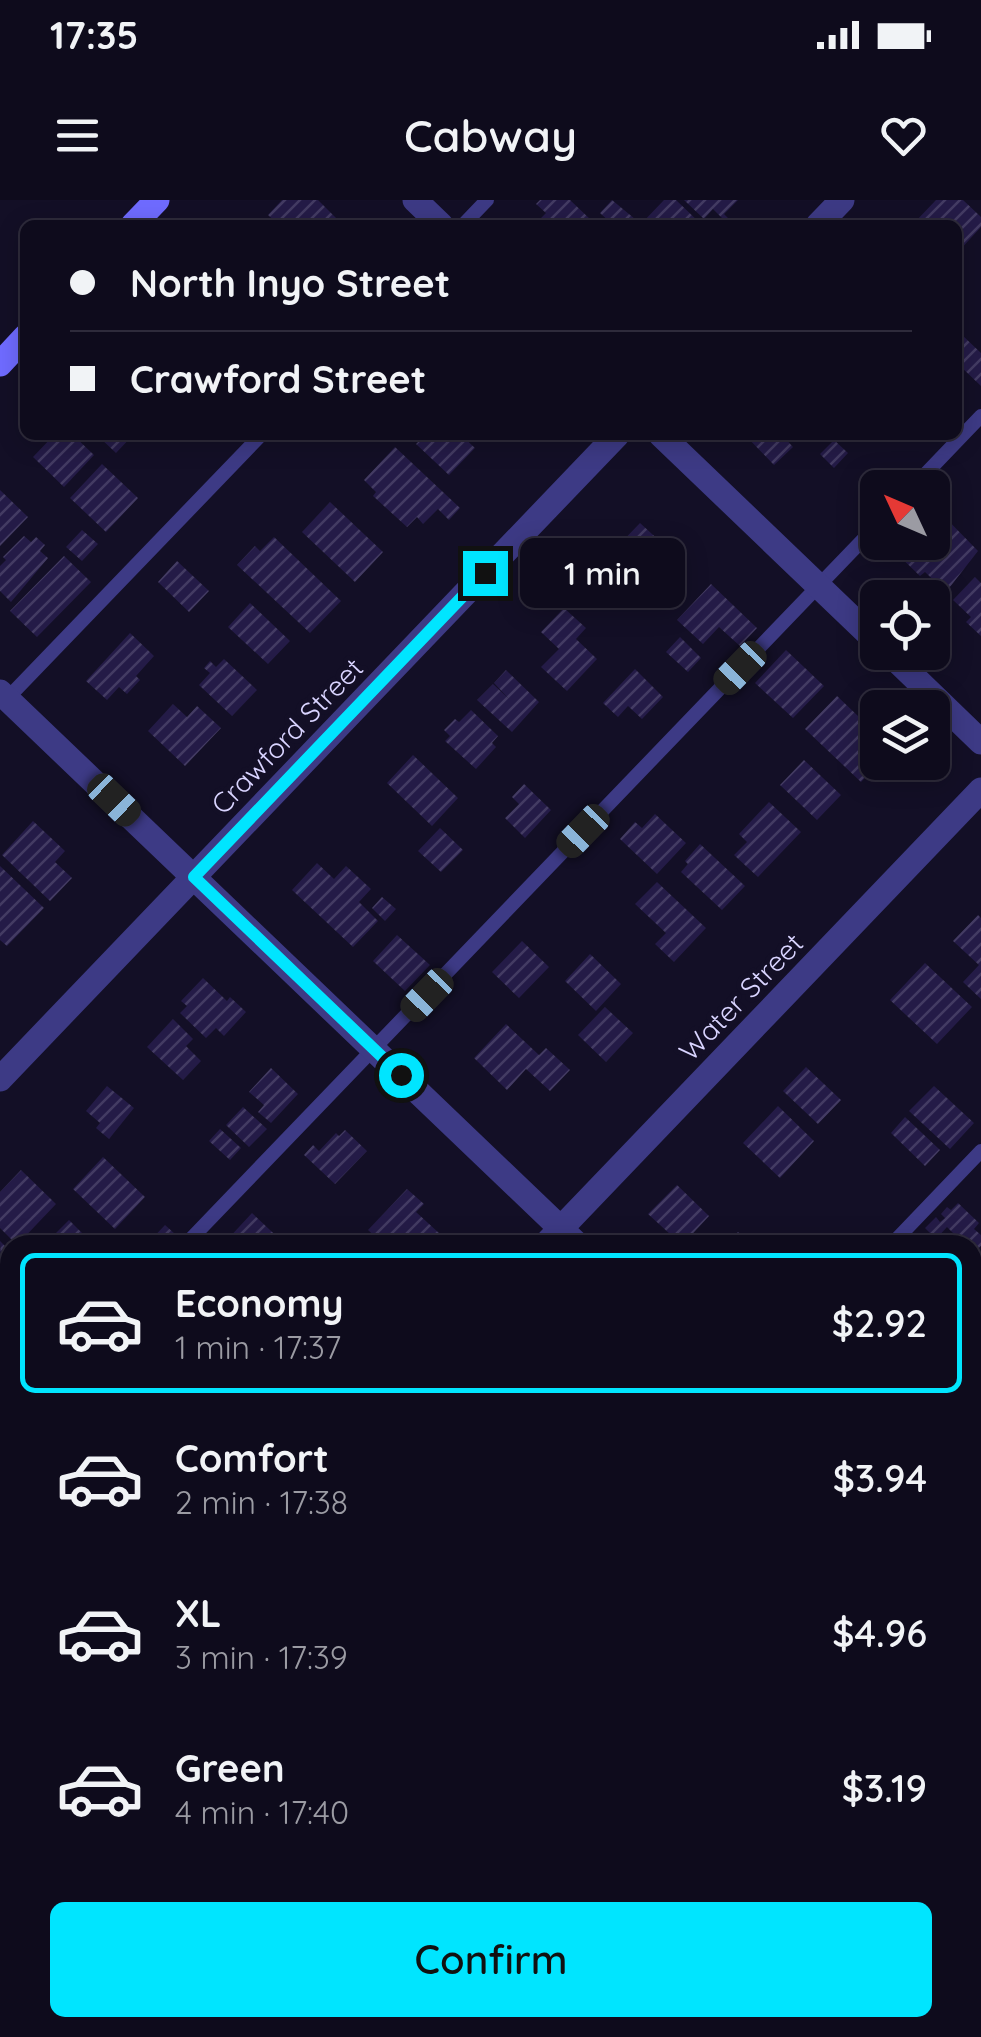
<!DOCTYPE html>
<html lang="en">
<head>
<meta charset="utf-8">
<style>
  body { margin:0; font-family:Quicksand,sans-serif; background:#1c1929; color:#f1f3f6; height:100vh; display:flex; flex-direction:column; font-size:38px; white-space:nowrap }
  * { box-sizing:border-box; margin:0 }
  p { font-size:32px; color:#9b9ba3 }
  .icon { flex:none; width:55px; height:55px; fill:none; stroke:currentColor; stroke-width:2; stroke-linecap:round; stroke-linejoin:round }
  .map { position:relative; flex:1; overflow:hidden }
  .panel { position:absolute; left:0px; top:1035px; width:982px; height:802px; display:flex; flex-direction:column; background:#0e0b1c; border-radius:30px 30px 0 0; box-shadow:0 5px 25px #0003,0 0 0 2px #2e2b3b }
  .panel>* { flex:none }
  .banner { position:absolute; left:20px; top:20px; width:942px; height:220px; border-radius:15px; box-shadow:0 5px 25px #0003,0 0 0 2px #2e2b3b; display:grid; align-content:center; height:220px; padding:0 50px; background:#0e0b1c }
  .needle { width:65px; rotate:314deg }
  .fabs { position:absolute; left:860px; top:270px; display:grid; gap:20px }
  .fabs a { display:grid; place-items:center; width:90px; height:90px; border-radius:15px; background:#0e0b1c; box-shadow:0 5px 25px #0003,0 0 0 2px #2e2b3b; font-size:50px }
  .end { position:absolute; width:45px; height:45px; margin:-22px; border:12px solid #00e5ff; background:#111; box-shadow:0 0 0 5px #111 }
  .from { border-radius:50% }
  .bubble { position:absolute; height:70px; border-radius:15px; background:#0e0b1c; box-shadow:0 5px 25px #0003,0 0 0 2px #2e2b3b; font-size:32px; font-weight:600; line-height:70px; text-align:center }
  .car { position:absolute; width:30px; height:60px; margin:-30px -15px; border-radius:12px; box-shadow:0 0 8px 2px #0007; background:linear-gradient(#222 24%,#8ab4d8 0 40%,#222 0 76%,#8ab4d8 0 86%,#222 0) }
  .banner b { display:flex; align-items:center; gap:35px; height:95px; font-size:38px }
  .banner b+b { border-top:2px solid #2e2b3b }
  .banner i { width:25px; height:25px; background:#f1f3f6 }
  ul { padding:18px 0 0; list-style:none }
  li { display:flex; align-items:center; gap:30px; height:140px; margin:0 20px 15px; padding:0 30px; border:5px solid transparent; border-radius:15px }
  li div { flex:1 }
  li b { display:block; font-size:38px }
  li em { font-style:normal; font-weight:600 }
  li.selected { border-color:#00e5ff }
  li>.icon { width:90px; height:90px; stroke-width:1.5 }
  .primary-button { display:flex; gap:20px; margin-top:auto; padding:20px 50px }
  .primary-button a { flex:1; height:115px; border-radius:15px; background:#00e5ff; color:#111; font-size:40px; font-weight:600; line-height:115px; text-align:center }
  .status { display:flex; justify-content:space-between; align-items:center; height:70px; padding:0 50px; background:#0e0b1c; direction:ltr }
  .status svg { height:28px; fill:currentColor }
  header { display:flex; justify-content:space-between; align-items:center; height:130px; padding:0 50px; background:#0e0b1c; font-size:45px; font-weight:600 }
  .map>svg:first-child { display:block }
</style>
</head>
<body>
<div class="status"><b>17:35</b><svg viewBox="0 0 49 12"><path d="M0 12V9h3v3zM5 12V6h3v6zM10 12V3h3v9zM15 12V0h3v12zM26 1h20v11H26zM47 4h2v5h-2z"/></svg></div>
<header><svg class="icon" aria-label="menu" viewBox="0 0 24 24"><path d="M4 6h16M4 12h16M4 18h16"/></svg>Cabway<svg class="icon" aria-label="heart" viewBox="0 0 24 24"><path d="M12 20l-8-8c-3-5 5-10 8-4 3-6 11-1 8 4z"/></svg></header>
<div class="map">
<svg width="981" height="1837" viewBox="0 0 981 1837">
  <defs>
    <pattern id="building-hatch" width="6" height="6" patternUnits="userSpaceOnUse" patternTransform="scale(2.5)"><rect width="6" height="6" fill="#241b47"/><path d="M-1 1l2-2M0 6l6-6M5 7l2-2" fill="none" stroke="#433b63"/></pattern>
  </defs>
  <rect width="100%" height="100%" fill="#130f26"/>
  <path fill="url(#building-hatch)" d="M282,0h36l20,20 -5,5h-54l-11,-10z
    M540,0h30l21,20 -4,5h-41l-6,-6 6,-6 -10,-9z
    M612,0l29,24 23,-24h12l26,25h-89l-13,-12z
    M684,0h54l-14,14 11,11h-19l6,-7 -9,-9 -9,10z
    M936,0h27l18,17v10l-23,25v-27h-37l-5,-4z
    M962,135l19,18v33l-23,-22v-24z
    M54,235h19l21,20 -30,32 -31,-30z
    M97,235h36l-17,18z
    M425,235h36l14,13 -26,27 -33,-31z
    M745,235h37l11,12 -19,18z
    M834,240l14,13 -14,15 -14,-14z
    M395,247l65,61 -11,12 -11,-11 -15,15 -6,-7 -10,10 -34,-31 3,-4 -12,-12z
    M102,264l36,34 -32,34 -36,-34z
    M0,290l28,27 -28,29z
    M330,302l53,50 -28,30 -53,-50z
    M932,304l46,47 -32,41 -21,-20 -5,4 -28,-27 6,-7h34z
    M640,323l36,33 -26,27 -36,-33z
    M82,330l16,14 -16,17 -16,-14z
    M24,336l7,6 5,-5 9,8 -5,6 8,7 -37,44 -11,-11v-25l6,-6 -3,-3z
    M274,337l67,64 -31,32 -73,-68 18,-19 5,5z
    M64,356l27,26 -54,55 -27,-26z
    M177,361l32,30 -20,21 -31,-30z
    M975,377l6,6v53l-15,-14 5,-5 -18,-17z
    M711,384l46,44 -17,18 -21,-19 -16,17 -26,-24z
    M250,403l40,38 -22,23 -40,-37z
    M564,408l22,20 -10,11 21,20 -30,32 -26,-24 18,-18 -18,-17z
    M130,433l24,23 -18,20 4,4 -13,14 -8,-7 -12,13 -21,-19z
    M680,437l21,21 -13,14 -22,-20z
    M786,450l38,36 -31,32 -38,-35z
    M224,459l33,31 -25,26 -33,-31 11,-12 -6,-5 6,-7 6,6z
    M635,469l28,28 -21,22 -14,-13 -10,11 -15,-14z
    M506,470l33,32 -27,30 -35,-32 16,-16 16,15 -15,-16z
    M837,496l41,39v29l-17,18 -56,-53z
    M173,504l14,13 10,-11 24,22 -36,38 -37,-35z
    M471,510l27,26 -6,7 4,4 -20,22 -31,-28 5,-5 -6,-6 11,-11 4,3z
    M413,555l45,43 -26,28 -45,-43z
    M804,560l37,35 -24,25 -37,-35z
    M524,584l27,26 -26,28 -20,-20 14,-14 -7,-7z
    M769,602l32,30 -43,45 -24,-22 13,-13 -8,-8z
    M655,614l31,29 -29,31 -37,-35 15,-17 7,6z
    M33,621l32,30 -10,11 17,16 -22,23 -48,-46z
    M440,628l23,22 -22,22 -23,-21z
    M700,644l45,42 -23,24 -41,-38 7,-8 -3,-3z
    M317,663l17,16 12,-13 25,23 -12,13 19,19 -25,26 -61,-57z
    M0,666l44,42 -37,38 -7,-6z
    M657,682l49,46 -32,34 -19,-18 11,-11 -31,-29z
    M382,697l14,12 -11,12 -13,-13z
    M978,715l3,3v81l-18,-17 16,-17 -26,-24z
    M397,735l33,30 -25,26 -32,-30z
    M522,741l27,26 -30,31 -27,-26z
    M590,754l31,30 -25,27 -31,-30z
    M925,763l47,44 -35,37 -47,-44z
    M203,778l24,23 3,-4 16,15 -22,24 -8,-8 -10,10 -26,-25 7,-7 -6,-5z
    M605,807l28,26 -27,29 -28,-27z
    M173,819l20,20 -7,7 15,15 -18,19 -36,-33z
    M506,824l33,31 7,-7 24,22 -20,21 -24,-22 -19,21 -33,-32z
    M806,867l35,33 -23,24 -35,-33z
    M271,868l27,26 -27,29 -13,-11 6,-7 -15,-13z
    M107,886l27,22 -25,31 -13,-11 4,-5 -14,-12z
    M934,886l40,37 -24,26 -41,-38z
    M778,906l36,35 -34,37 -37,-35z
    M243,907l24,22 -18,18 -23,-22z
    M905,917l35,33 -15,16 -34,-33z
    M220,929l21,19 -11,12 -21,-19z
    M345,930l22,21 -32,33 -31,-29 9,-10 6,6 17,-18 3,3z
    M103,957l42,40 -30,32 -42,-40z
    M21,970l35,34 -39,41 -17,-17v-36z
    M677,985l32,31 -27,29 -34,-31z
    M407,989l17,15 -8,8 24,22 -11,11h-45l-16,-15z
    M958,1003l21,20 -5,6 7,6v11l-9,9v-10h-7l-18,-18 -11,12 -11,-11 11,-11 4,5 5,-4 -4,-4 6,-7 4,3z
    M252,1013l34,32h-56l-4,-4z
    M69,1020l22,22 -3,3h-44z
    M165,1025l10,9 -10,11h-19z
    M738,1032l14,13h-27z
    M0,1041l10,10v55l-7,8z
    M981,1119v34l-9,-8v-17z
    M977,1182l4,3v41l-6,6 -3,-3v-42z
    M10,1253v72l-10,-9v-53z
    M0,1513l10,9v59l-3,3 -7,-7z
    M972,1523l9,8v20l-9,9z
    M972,1612l9,8v20l-9,9z
    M0,1765l10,13v14l-10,7z
    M10,1801v27h17l7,9h-34v-28z
    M186,1828h39l-9,9h-20z
    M289,1828h86l-9,9h-67z
    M571,1828h102l10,9h-121z
    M872,1828h13l10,9h-32z"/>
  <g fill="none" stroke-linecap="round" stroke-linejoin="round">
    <path stroke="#3d3a85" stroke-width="14" d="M463,25l24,-25
      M912,288l69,-72
      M5,501l256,-266
      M185,1045l693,-721
      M891,1045l90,-94
      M0,1236l10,-10
      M972,1693l9,-8
      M0,1694l10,9
      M139,1828l10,9
      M832,1837l9,-9"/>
    <path stroke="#3d3a85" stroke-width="25" d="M415,0l26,25
      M818,25l24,-25
      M661,235l217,208
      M888,452l93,90
      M0,492l578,553
      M0,879l617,-644
      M545,1045l436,-455
      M972,1334l9,-9
      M972,1423l9,8"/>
    <path stroke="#6f6bff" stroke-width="25" d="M133,25l24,-25
      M0,164l25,-27
      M0,1371l10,10
      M474,1828l9,9"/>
  </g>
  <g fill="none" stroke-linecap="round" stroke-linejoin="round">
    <path stroke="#00e5ff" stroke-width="12" d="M401,875l-207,-198 291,-304"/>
  </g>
  <g text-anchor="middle" stroke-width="10" stroke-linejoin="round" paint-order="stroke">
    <g font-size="28" fill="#d9d4ff" stroke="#130f26">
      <text transform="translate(287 536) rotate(-46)" y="10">Crawford Street</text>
      <text transform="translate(741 797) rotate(-46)" y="10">Water Street</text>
    </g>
  </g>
</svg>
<div class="fabs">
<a><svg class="needle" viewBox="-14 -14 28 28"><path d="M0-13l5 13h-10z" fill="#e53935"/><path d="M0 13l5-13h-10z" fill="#9b9ba3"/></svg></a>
<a><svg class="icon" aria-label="locate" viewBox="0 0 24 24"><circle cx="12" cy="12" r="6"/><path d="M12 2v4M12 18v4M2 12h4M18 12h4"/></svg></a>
<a><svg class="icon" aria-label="layers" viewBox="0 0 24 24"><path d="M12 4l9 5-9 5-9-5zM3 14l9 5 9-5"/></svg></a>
</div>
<i class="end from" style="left:401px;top:875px"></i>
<i class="end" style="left:485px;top:373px"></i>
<div class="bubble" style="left:520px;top:338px;width:165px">1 min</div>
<i class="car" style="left:740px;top:468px;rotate:224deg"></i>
<i class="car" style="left:114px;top:600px;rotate:134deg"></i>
<i class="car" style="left:583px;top:631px;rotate:224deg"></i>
<i class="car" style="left:427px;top:795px;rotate:224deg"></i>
<div class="banner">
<b><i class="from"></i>North Inyo Street</b>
<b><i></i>Crawford Street</b>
</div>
<section class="panel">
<ul>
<li class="selected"><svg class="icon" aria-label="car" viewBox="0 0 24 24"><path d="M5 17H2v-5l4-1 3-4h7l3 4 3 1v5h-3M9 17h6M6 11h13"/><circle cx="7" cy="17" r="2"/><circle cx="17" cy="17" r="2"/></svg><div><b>Economy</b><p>1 min · 17:37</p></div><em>$2.92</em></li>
<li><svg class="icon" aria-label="car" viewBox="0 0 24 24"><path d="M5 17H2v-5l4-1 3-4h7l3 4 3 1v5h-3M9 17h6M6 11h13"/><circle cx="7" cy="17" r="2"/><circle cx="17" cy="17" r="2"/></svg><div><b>Comfort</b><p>2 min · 17:38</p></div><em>$3.94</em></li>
<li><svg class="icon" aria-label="car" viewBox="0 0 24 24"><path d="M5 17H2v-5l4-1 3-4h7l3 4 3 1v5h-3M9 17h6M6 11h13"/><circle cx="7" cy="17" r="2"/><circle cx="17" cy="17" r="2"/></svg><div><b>XL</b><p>3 min · 17:39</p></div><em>$4.96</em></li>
<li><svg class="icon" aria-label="car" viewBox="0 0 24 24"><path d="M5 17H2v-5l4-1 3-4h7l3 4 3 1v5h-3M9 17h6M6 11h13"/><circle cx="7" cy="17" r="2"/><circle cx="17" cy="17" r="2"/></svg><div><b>Green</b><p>4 min · 17:40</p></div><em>$3.19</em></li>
</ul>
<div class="primary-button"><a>Confirm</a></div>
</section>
</div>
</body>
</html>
